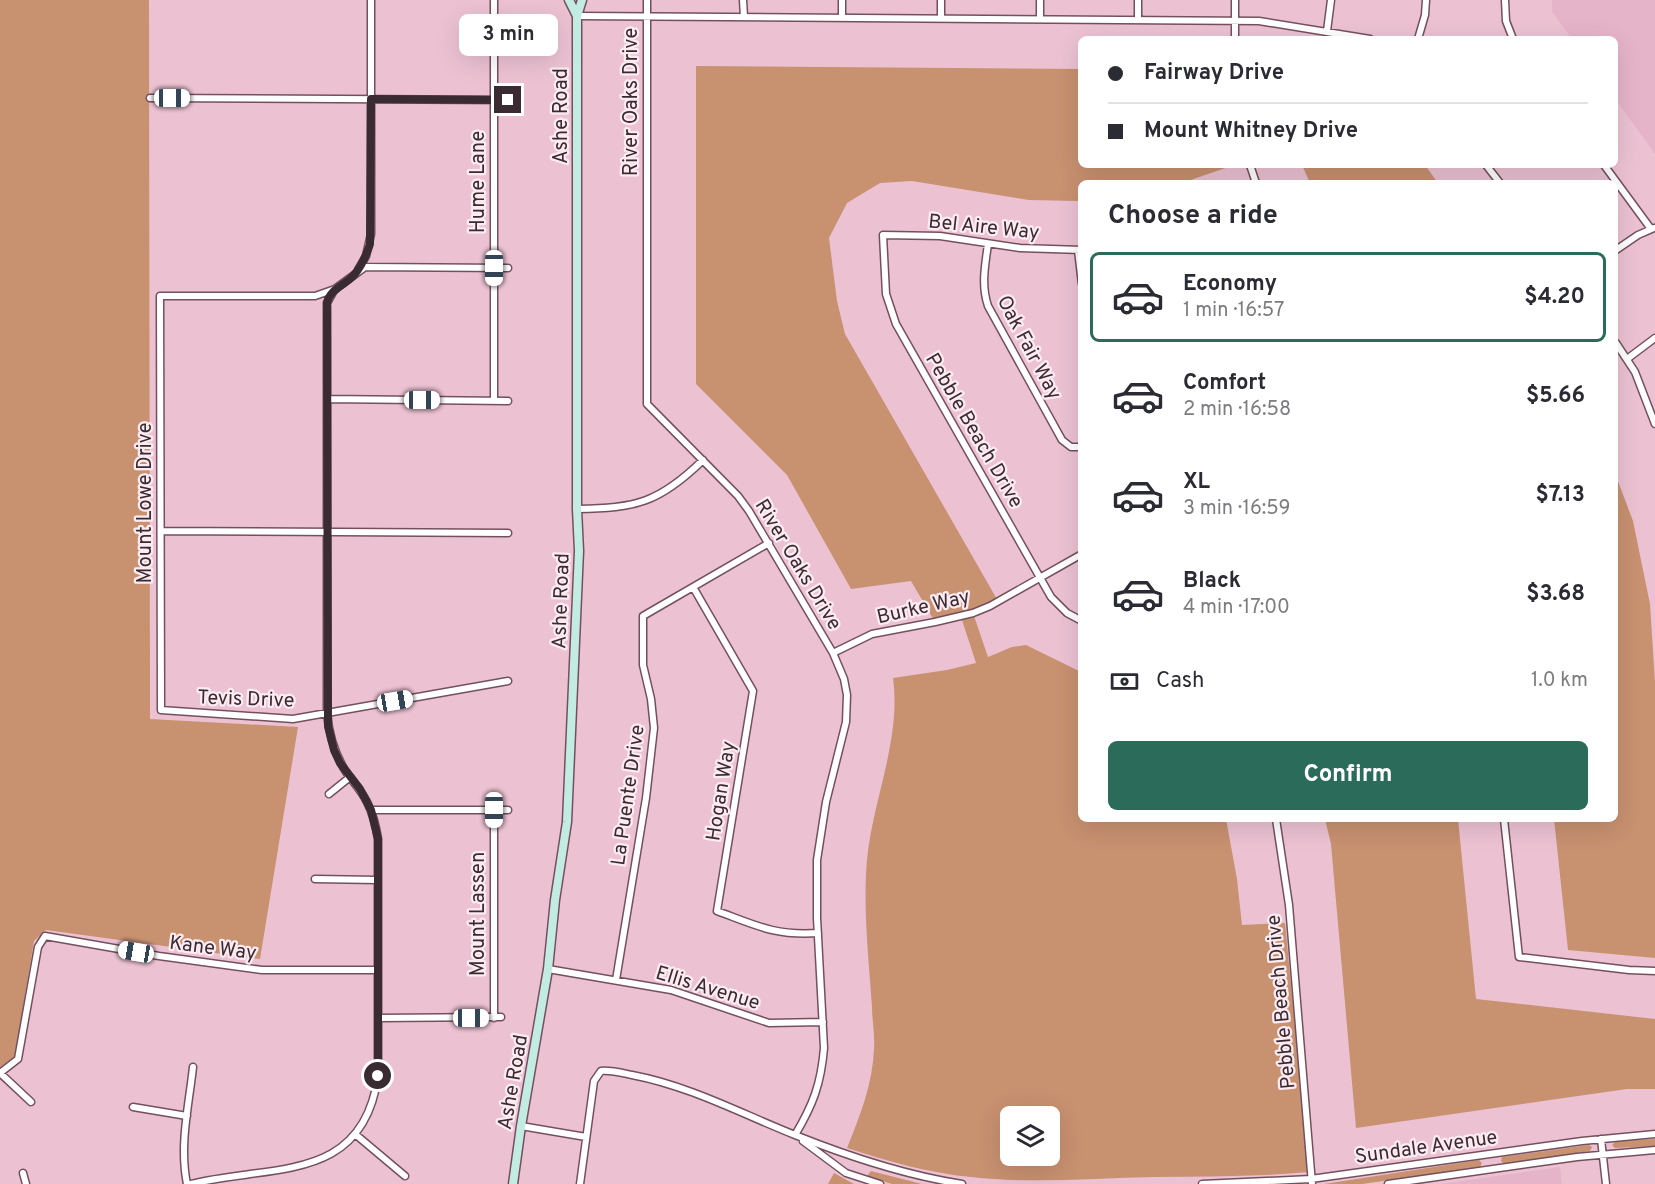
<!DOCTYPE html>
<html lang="en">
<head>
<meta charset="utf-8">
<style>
  body { margin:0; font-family:Overpass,sans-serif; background:#f7f7f7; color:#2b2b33; height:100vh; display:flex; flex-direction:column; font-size:22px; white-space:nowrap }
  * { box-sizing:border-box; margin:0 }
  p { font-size:20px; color:#7c7c81 }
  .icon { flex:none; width:33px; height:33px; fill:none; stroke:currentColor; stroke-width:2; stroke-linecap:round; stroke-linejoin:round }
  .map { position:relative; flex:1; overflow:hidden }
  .details { position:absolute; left:1078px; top:180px; width:540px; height:642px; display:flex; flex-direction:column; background:#fff; border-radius:9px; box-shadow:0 6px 24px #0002 }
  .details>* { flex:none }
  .top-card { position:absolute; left:1078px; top:36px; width:540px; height:132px; border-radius:9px; box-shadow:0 6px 24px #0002; display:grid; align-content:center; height:132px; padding:0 30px; background:#fff }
  .fabs { position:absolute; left:1000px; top:1106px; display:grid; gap:12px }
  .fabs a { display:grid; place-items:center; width:60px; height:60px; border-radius:9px; background:#fff; box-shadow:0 6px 24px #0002; font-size:30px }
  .end { position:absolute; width:27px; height:27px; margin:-14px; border:8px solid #3a2a31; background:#fff; box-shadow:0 0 0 3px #fff }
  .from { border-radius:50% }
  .bubble { position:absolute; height:42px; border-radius:9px; background:#fff; box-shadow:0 6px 24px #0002; font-size:20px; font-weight:700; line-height:42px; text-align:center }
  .car { position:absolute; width:18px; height:36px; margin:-18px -9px; border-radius:8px; box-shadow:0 0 4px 2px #0007; background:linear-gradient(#fff 24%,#345 0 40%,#fff 0 76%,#345 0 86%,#fff 0) }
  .top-card b { display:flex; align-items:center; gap:21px; height:57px; font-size:22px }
  .top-card b+b { border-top:2px solid #e1e1e2 }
  .top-card i { width:15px; height:15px; background:#2b2b33 }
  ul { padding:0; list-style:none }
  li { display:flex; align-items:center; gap:18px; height:90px; margin:0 12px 9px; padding:0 18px; border:3px solid transparent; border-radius:9px }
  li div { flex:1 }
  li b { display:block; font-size:22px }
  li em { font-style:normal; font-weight:700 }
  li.selected { border-color:#2a6b59 }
  li>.icon { width:54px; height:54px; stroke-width:1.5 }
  h2 { padding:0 30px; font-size:27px; line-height:72px }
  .pay { display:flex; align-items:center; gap:15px; height:66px; padding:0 30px; font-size:22px }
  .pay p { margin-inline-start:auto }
  .button { display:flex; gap:12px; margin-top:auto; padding:12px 30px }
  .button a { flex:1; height:69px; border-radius:9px; background:#2a6b59; color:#fff; font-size:24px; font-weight:700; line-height:69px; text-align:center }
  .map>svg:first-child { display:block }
</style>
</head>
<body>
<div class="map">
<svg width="1655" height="1184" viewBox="0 0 1655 1184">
  <rect width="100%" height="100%" fill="#ecc2d3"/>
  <path fill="#e6b4c9" d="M1552,0h103v154l-39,-54v-61h-44l-20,-27z
    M1560,1167l2,17h-122l56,-8z"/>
  <path fill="#c89170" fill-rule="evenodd" d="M0,0h149l1,719 148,8 -38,232 -214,-29 -12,11 -19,115 -15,11z
    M696,66l385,3 1,96h152l-52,18h-100l-1,17 -4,1 -48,-1 -117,-19 -32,2 -33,20 -18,35 8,63 8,33 153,267 -25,12 15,44 24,-10 14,-2 55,27 1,147h144l11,60 5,46 43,-2 24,249c-52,5 -103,4 -155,5 -60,1 -123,7 -183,0 -43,-4 -84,-16 -124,-29 13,-32 26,-65 27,-100 1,-14 -2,-28 -2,-41 -3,-44 -8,-88 -6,-132 2,-67 36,-130 27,-197l54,-8 29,-7 -15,-46 -26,5 -24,-41 -60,8 -64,-114 -91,-91zM1011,1116h39v39h-39z
    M1302,165h123l13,18h-128z
    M1616,476l17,45 17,83 5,78v276l-87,-8 -14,-131h62z
    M1325,819h133l18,180 179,20v70h-28l-271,39 -25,-284z
    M1655,1139v7l-40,2 -3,-3 4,-4z
    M1589,1145l3,2 -2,4 -86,13 -3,-3 1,-4z
    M1479,1160l3,3 -2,4 -118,17h-38z
    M871,1171l51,13h-30l-25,-8z
    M834,1173l20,11h-26z"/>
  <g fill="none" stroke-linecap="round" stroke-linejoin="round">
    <defs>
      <path id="street" d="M647,0v404l91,92 11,15 84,142 11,26 3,16 -1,27 -20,80 -9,58v58l7,130c-3,36 -11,57 -29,87
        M743,0l1,17
        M842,0v18
        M1235,0v39
        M1505,0l1,21 7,18
        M577,16l682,5 111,18
        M941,18v-18
        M1040,19v-19
        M1138,20v-20
        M1327,31l4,-31
        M1418,39l7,-24 1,-15
        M150,98l358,2
        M1250,165l6,18
        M1486,165l14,18
        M1604,165l47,64
        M988,244c-3,22 -7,41 0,62l74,134 9,7h11
        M1078,250l4,34
        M1082,250l-62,-2 -80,-12 -57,-1 3,59 10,30 155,273 16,16 15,8
        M1616,250l22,-15 16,-7
        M358,270l8,-14 5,-22v-234
        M1616,343l19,29 20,52
        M1627,359l28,-21
        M327,399l181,2
        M494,400v-400
        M577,509c59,-1 82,-6 126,-49
        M161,531l347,2
        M693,587l60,104 -36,220c38,14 58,25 101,22
        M833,653l39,-19 63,-12 38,-9 17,-7 92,-52
        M508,681l-215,38 -132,-9 -1,-414h155l20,-7 30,-22 143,1
        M329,794l21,-17
        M371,810h137
        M494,810v208
        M1276,819l13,86 23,279
        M1504,819l15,138 110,13 26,1
        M315,879l63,1
        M548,969l123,21 98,33 54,-1
        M616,980l30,-182 8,-70 -3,-29 -8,-34v-49l126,-73
        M378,1018l123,-1
        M31,1102l-31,-29 18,-14 20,-112 7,-11 114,20 103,14h116
        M133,1107l54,9
        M521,1126l65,11
        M355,1134l50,42
        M1601,1139l5,45
        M803,1141l43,32 34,11
        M23,1173l3,11
        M187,1184c-8,-39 2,-79 6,-117
        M191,1184c80,-20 172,0 187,-108v-237c-2,-13 -5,-25 -11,-37 -5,-10 -12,-18 -19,-27 -13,-19 -19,-39 -21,-62v-410l6,-11
        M580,1184l14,-103 7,-10c10,-1 21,2 31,4 58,11 110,39 163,60 55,22 109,40 167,49
        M1202,1184l109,-5 271,-38 73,-7
        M1388,1184l189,-27 78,-7"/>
      <path id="secondary" d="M569,0l8,16
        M513,1184l8,-58 27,-157 7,-69 12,-78 12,-271 -2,-42v-493l5,-16"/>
    </defs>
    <use href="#street" stroke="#74505f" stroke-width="9"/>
    <use href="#secondary" stroke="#74505f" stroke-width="11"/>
    <use href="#street" stroke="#fff" stroke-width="6"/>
    <use href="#secondary" stroke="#c2ece2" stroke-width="8"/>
  </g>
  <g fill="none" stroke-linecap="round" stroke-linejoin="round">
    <path stroke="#3a2a31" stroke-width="8" d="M378,1076v-237l-7,-29 -11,-21 -20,-26 -6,-13 -6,-24 -1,-423c3,-14 18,-18 27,-28 8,-9 12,-19 16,-31l1,-145 137,1"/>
  </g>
  <g text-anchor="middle" stroke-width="4.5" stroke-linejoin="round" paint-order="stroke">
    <g font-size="20" fill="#3a2a31" stroke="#fcebf1">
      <text transform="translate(630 102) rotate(-90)" y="7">River Oaks Drive</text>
      <text transform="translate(560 116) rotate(-90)" y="7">Ashe Road</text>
      <text transform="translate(477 182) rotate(-90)" y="7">Hume Lane</text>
      <text transform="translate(984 226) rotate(6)" y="7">Bel Aire Way</text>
      <text transform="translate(1030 347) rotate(62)" y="7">Oak Fair Way</text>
      <text transform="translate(975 430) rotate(60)" y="7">Pebble Beach Drive</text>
      <text transform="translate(144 503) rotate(-90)" y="7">Mount Lowe Drive</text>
      <text transform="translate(799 564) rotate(59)" y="7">River Oaks Drive</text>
      <text transform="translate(560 601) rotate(-88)" y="7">Ashe Road</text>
      <text transform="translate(923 606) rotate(-13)" y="7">Burke Way</text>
      <text transform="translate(246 698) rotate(2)" y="7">Tevis Drive</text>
      <text transform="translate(720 791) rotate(-81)" y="7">Hogan Way</text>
      <text transform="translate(627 795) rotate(-82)" y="7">La Puente Drive</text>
      <text transform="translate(477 914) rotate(-90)" y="7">Mount Lassen</text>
      <text transform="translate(213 947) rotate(7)" y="7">Kane Way</text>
      <text transform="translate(708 987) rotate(17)" y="7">Ellis Avenue</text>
      <text transform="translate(1280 1002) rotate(-95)" y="7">Pebble Beach Drive</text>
      <text transform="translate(512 1082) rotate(-80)" y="7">Ashe Road</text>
      <text transform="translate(1426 1146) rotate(-8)" y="7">Sundale Avenue</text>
    </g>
  </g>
</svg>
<div class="fabs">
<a><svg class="icon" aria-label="layers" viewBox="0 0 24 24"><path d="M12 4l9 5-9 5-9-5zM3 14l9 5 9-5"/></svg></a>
</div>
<i class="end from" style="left:378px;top:1076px"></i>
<i class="end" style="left:508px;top:100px"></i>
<div class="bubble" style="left:459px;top:14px;width:99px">3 min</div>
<i class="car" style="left:172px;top:98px;rotate:90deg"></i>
<i class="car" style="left:494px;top:268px;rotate:180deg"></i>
<i class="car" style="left:422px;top:400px;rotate:90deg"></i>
<i class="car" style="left:395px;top:701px;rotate:80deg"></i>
<i class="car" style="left:494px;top:810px;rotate:180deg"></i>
<i class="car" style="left:136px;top:952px;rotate:280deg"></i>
<i class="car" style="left:471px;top:1018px;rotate:90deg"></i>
<div class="top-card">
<b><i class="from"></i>Fairway Drive</b>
<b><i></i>Mount Whitney Drive</b>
</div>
<section class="details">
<h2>Choose a ride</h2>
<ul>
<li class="selected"><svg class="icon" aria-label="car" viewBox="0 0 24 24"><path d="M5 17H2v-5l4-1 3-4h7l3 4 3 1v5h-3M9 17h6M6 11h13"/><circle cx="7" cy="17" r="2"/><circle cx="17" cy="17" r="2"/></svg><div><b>Economy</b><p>1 min · 16:57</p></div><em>$4.20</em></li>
<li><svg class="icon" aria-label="car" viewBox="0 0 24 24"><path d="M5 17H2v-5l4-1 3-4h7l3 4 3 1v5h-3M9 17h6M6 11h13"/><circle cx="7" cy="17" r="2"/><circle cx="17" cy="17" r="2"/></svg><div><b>Comfort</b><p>2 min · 16:58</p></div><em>$5.66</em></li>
<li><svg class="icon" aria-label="car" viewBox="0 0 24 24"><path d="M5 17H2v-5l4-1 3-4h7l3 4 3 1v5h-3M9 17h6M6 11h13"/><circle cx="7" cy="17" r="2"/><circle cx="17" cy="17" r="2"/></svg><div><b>XL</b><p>3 min · 16:59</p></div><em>$7.13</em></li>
<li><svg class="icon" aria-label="car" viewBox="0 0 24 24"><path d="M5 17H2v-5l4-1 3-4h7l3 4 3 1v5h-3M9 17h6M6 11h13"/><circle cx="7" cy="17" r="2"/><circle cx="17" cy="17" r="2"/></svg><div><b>Black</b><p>4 min · 17:00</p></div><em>$3.68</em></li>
</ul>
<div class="pay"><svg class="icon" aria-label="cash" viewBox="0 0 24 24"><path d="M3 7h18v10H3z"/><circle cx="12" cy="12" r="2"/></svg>Cash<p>1.0 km</p></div>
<div class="button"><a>Confirm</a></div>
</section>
</div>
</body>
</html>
